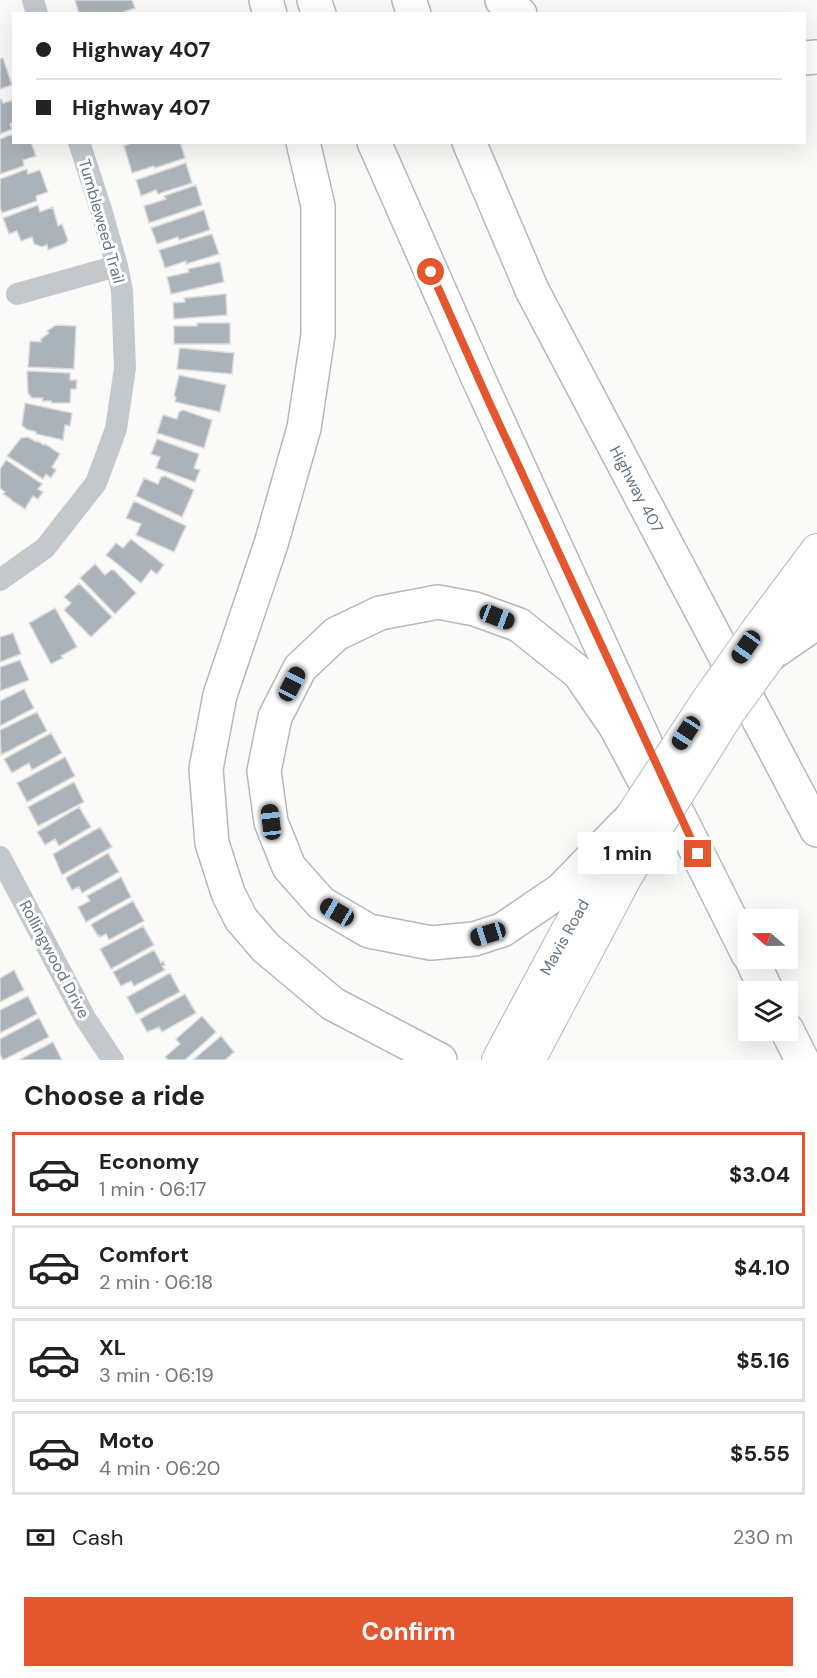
<!DOCTYPE html>
<html lang="en">
<head>
<meta charset="utf-8">
<style>
  body { margin:0; font-family:"DM Sans",sans-serif; background:#f2f2f2; color:#222; height:100vh; display:flex; flex-direction:column; font-size:22px; white-space:nowrap }
  * { box-sizing:border-box; margin:0 }
  p { font-size:20px; color:#767676 }
  .icon { flex:none; width:33px; height:33px; fill:none; stroke:currentColor; stroke-width:2; stroke-linecap:round; stroke-linejoin:round }
  .map { position:relative; height:1060px; overflow:hidden }
  .panel { display:flex; flex-direction:column; background:#fff; flex:1 }
  .panel>* { flex:none }
  .hud { position:absolute; left:12px; top:12px; width:794px; height:132px; border-radius:0px; box-shadow:0 6px 24px #0002; display:grid; align-content:center; height:132px; padding:0 24px; background:#fff }
  .needle { width:39px; rotate:290deg }
  .controls { position:absolute; left:738px; top:909px; display:grid; gap:12px }
  .controls a { display:grid; place-items:center; width:60px; height:60px; border-radius:0px; background:#fff; box-shadow:0 6px 24px #0002; font-size:30px }
  .end { position:absolute; width:27px; height:27px; margin:-14px; border:8px solid #e4572e; background:#fff; box-shadow:0 0 0 3px #fff }
  .from { border-radius:50% }
  .bubble { position:absolute; height:42px; border-radius:0px; background:#fff; box-shadow:0 6px 24px #0002; font-size:20px; font-weight:700; line-height:42px; text-align:center }
  .car { position:absolute; width:18px; height:36px; margin:-18px -9px; border-radius:8px; box-shadow:0 0 4px 2px #0007; background:linear-gradient(#222 24%,#8ab4d8 0 40%,#222 0 76%,#8ab4d8 0 86%,#222 0) }
  .hud b { display:flex; align-items:center; gap:21px; height:57px; font-size:22px }
  .hud b+b { border-top:2px solid #e0e0e0 }
  .hud i { width:15px; height:15px; background:#222 }
  ul { padding:0; list-style:none }
  li { display:flex; align-items:center; gap:18px; height:84px; margin:0 12px 9px; padding:0 12px; border:3px solid #e0e0e0; border-radius:0px }
  li div { flex:1 }
  li b { display:block; font-size:22px }
  li em { font-style:normal; font-weight:700 }
  li.active { border-color:#e4572e }
  li>.icon { width:54px; height:54px; stroke-width:1.5 }
  h2 { padding:0 24px; font-size:27px; line-height:72px }
  .pay { display:flex; align-items:center; gap:15px; height:66px; padding:0 24px; font-size:22px }
  .pay p { margin-inline-start:auto }
  .action { display:flex; gap:12px; margin-top:auto; padding:12px 24px }
  .action a { flex:1; height:69px; border-radius:0px; background:#e4572e; color:#fff; font-size:24px; font-weight:700; line-height:69px; text-align:center }
  .map>svg:first-child { display:block }
</style>
</head>
<body>
<div class="map">
<svg width="817" height="1060" viewBox="0 0 817 1060">
  <rect width="100%" height="100%" fill="#fafaf8"/>
  <path fill="#aab3b9" stroke="#dcdcda" stroke-width="1.5" d="M75,0h57l3,8 -17,6h-39z
    M3,58l9,27 -12,4v-30z
    M0,99h1l2,4 11,-3v22l-4,2 2,5 -12,5z
    M13,134l1,8h17l5,14 -13,4 1,6 -24,8v-35z
    M133,142h47l5,16 -30,10 -1,-2 -22,7 -8,-27z
    M186,163l6,20 -34,11 -2,-4 -15,6 -5,-16z
    M27,169l1,5 12,-4 8,22 -12,4 1,5 -35,12 -2,-6v-28z
    M196,185l6,20 -53,18 -5,-17 22,-7 -2,-3z
    M38,205l2,7 13,-5 5,19 4,-2 6,16 -2,3 -18,7 -1,-5 -5,2 -8,-3 -2,-7 -11,4 -4,-10 -8,3 -6,-16z
    M204,210l6,20 -31,10 -1,-3 -21,7 -6,-16z
    M212,234l7,20 -33,10v-3l-21,7 -6,-18z
    M220,262l4,20 -53,12 -4,-17 22,-5 -1,-3z
    M226,294l1,21 -53,4 -1,-16 12,-1 -1,-4z
    M197,323h33v21h-56v-18h23z
    M56,325l20,1 -2,43 -46,-2 2,-26 11,1v-3l8,-6 -2,-2z
    M180,348l54,5 -2,21 -55,-5 2,-18z
    M27,371l43,2v7h7l-1,9h-5l-1,14h-19v-2h-9l1,-3h-11l-4,-5z
    M179,375l47,10 -6,27 -45,-10 1,-5 -2,-1z
    M25,403l47,10 -2,13 -5,-1 -2,15 -27,-6v-2l-10,-3 -4,-4z
    M183,410l29,10 -8,28 -47,-15 6,-18 14,4 2,-7z
    M28,437l8,5 1,-1 7,4 1,-1 15,10 -8,13 4,3 -5,8 -5,-4 -3,5 -36,-23 14,-18z
    M157,439l42,15 -5,14 6,2 -5,12 -39,-14 4,-11 -9,-3z
    M6,460l36,24 -4,5 5,3 -5,7 -5,-3 -8,13 -14,-9v-1l-8,-5 2,-2 -5,-4v-19z
    M165,476l29,14 -12,27 -46,-21 8,-18 14,6 3,-7z
    M134,501l52,25 -12,26 -38,-17 5,-11 -15,-6z
    M131,539l33,26 -7,9 -6,-4 -10,13 -35,-28 10,-12 7,5z
    M95,564l10,11 6,-5h3l22,23 -21,21 -35,-36z
    M79,583l33,34 -21,20 -27,-27 7,-7 -7,-6z
    M55,608l22,39 -16,9 2,2 -12,6 -22,-41z
    M13,633l8,21 -21,8v-25z
    M20,660l9,20 -29,11v-24z
    M24,689l10,19 -34,18v-25z
    M37,712l10,19 -46,24 -1,-25z
    M51,733l11,20 -30,17 -3,-7 -17,10 -8,-14z
    M65,757l10,19 -48,26 -10,-19z
    M74,782l10,20 -46,24 -10,-19z
    M79,807l12,20 -32,19 -4,-7 -10,6 -8,-13z
    M100,827l12,20 -50,28 -9,-21z
    M108,853l11,19 -37,21 -3,-6 -7,3 -6,-11 1,-2z
    M121,877l10,20 -45,25 -8,-15 12,-6 -3,-5z
    M133,901l11,20 -35,19 -3,-6 -6,3 -1,-2 -1,1 -7,-11 2,-2z
    M143,926l11,19 -43,24 -11,-20z
    M154,950l7,13 2,-2 2,4 -3,1 3,4 -31,16 -3,-5 -10,5 -8,-14z
    M14,970l10,20 -24,12v-24z
    M170,973l10,19 -42,22v-1l-2,1 -9,-17z
    M185,994l11,19 -34,19 -3,-5 -12,5 -7,-13z
    M28,996l9,18 -37,19v-23z
    M202,1016l14,16 -31,28h-17l-3,-3 15,-13 -4,-5z
    M39,1018l10,19 -46,23 -3,-6v-15z
    M221,1036l13,16 -9,8h-32z
    M53,1042l9,18h-43z"/>
  <g fill="none" stroke-linecap="round" stroke-linejoin="round">
    <defs>
      <path id="secondary" d="M758,629l59,-79
        M777,646l40,-55
        M498,1060l69,-129 52,-92
        M529,1060l98,-185"/>
      <path id="highway" d="M266,0l4,14
        M314,0l5,14
        M409,0l5,14
        M502,0l18,14
        M804,58l13,-1
        M303,142l15,64v129l-14,93 -33,116 -51,151 -14,74 6,74 16,50 13,26 25,29 67,56 107,56
        M374,142l105,238 166,362
        M469,142l63,148 285,540
        M771,654l46,-32
        M678,814l70,140
        M629,820l-68,70 -59,40 -28,9 -43,4 -62,-12 -48,-28 -32,-36 -18,-45 -7,-51 11,-54 25,-49 36,-34 44,-21 58,-11 37,7 44,16 60,48 37,54 43,81 28,26
        M751,958l16,34
        M787,1030l15,30"/>
    </defs>
    <use href="#secondary" stroke="#b3babf" stroke-width="34"/>
    <use href="#highway" stroke="#b4b9bd" stroke-width="36"/>
    <path stroke="#c3c8cc" stroke-width="22" d="M33,0l4,14
      M17,294l100,-28
      M0,580l45,-32 51,-65 20,-54 9,-61 -3,-77 -5,-25 -15,-53 -23,-71
      M0,857l85,161 28,42"/>
    <use href="#secondary" stroke="#fff" stroke-width="32"/>
    <use href="#highway" stroke="#fff" stroke-width="33"/>
    <defs>
      <path id="secondary-bridge" d="M629,820l80,-122 49,-69
        M627,875l102,-163 42,-58"/>
    </defs>
    <use href="#secondary-bridge" stroke="#b3babf" stroke-width="34" stroke-linecap="butt"/>
    <use href="#secondary-bridge" stroke="#fff" stroke-width="32"/>
  </g>
  <g fill="none" stroke-linecap="round" stroke-linejoin="round">
    <path stroke="#e4572e" stroke-width="8" d="M431,272l58,130 209,452"/>
  </g>
  <g text-anchor="middle" stroke-width="6" stroke-linejoin="round" paint-order="stroke">
    <g font-size="16" fill="#657683" stroke="#fff">
      <text transform="translate(102 221) rotate(74)" y="6">Tumbleweed Trail</text>
      <text transform="translate(637 489) rotate(62)" y="6">Highway 407</text>
      <text transform="translate(564 937) rotate(-61)" y="6">Mavis Road</text>
      <text transform="translate(55 959) rotate(62)" y="6">Rollingwood Drive</text>
    </g>
  </g>
</svg>
<div class="controls">
<a><svg class="needle" viewBox="-14 -14 28 28"><path d="M0-13l5 13h-10z" fill="#e53935"/><path d="M0 13l5-13h-10z" fill="#767676"/></svg></a>
<a><svg class="icon" aria-label="layers" viewBox="0 0 24 24"><path d="M12 4l9 5-9 5-9-5zM3 14l9 5 9-5"/></svg></a>
</div>
<i class="end from" style="left:431px;top:272px"></i>
<i class="end" style="left:698px;top:854px"></i>
<div class="bubble" style="left:578px;top:832px;width:99px">1 min</div>
<i class="car" style="left:497px;top:617px;rotate:111deg"></i>
<i class="car" style="left:746px;top:647px;rotate:215deg"></i>
<i class="car" style="left:292px;top:684px;rotate:27deg"></i>
<i class="car" style="left:686px;top:733px;rotate:213deg"></i>
<i class="car" style="left:271px;top:822px;rotate:353deg"></i>
<i class="car" style="left:337px;top:912px;rotate:300deg"></i>
<i class="car" style="left:488px;top:934px;rotate:253deg"></i>
<div class="hud">
<b><i class="from"></i>Highway 407</b>
<b><i></i>Highway 407</b>
</div>
</div>
<section class="panel">
<h2>Choose a ride</h2>
<ul>
<li class="active"><svg class="icon" aria-label="car" viewBox="0 0 24 24"><path d="M5 17H2v-5l4-1 3-4h7l3 4 3 1v5h-3M9 17h6M6 11h13"/><circle cx="7" cy="17" r="2"/><circle cx="17" cy="17" r="2"/></svg><div><b>Economy</b><p>1 min · 06:17</p></div><em>$3.04</em></li>
<li><svg class="icon" aria-label="car" viewBox="0 0 24 24"><path d="M5 17H2v-5l4-1 3-4h7l3 4 3 1v5h-3M9 17h6M6 11h13"/><circle cx="7" cy="17" r="2"/><circle cx="17" cy="17" r="2"/></svg><div><b>Comfort</b><p>2 min · 06:18</p></div><em>$4.10</em></li>
<li><svg class="icon" aria-label="car" viewBox="0 0 24 24"><path d="M5 17H2v-5l4-1 3-4h7l3 4 3 1v5h-3M9 17h6M6 11h13"/><circle cx="7" cy="17" r="2"/><circle cx="17" cy="17" r="2"/></svg><div><b>XL</b><p>3 min · 06:19</p></div><em>$5.16</em></li>
<li><svg class="icon" aria-label="car" viewBox="0 0 24 24"><path d="M5 17H2v-5l4-1 3-4h7l3 4 3 1v5h-3M9 17h6M6 11h13"/><circle cx="7" cy="17" r="2"/><circle cx="17" cy="17" r="2"/></svg><div><b>Moto</b><p>4 min · 06:20</p></div><em>$5.55</em></li>
</ul>
<div class="pay"><svg class="icon" aria-label="cash" viewBox="0 0 24 24"><path d="M3 7h18v10H3z"/><circle cx="12" cy="12" r="2"/></svg>Cash<p>230 m</p></div>
<div class="action"><a>Confirm</a></div>
</section>
</body>
</html>
